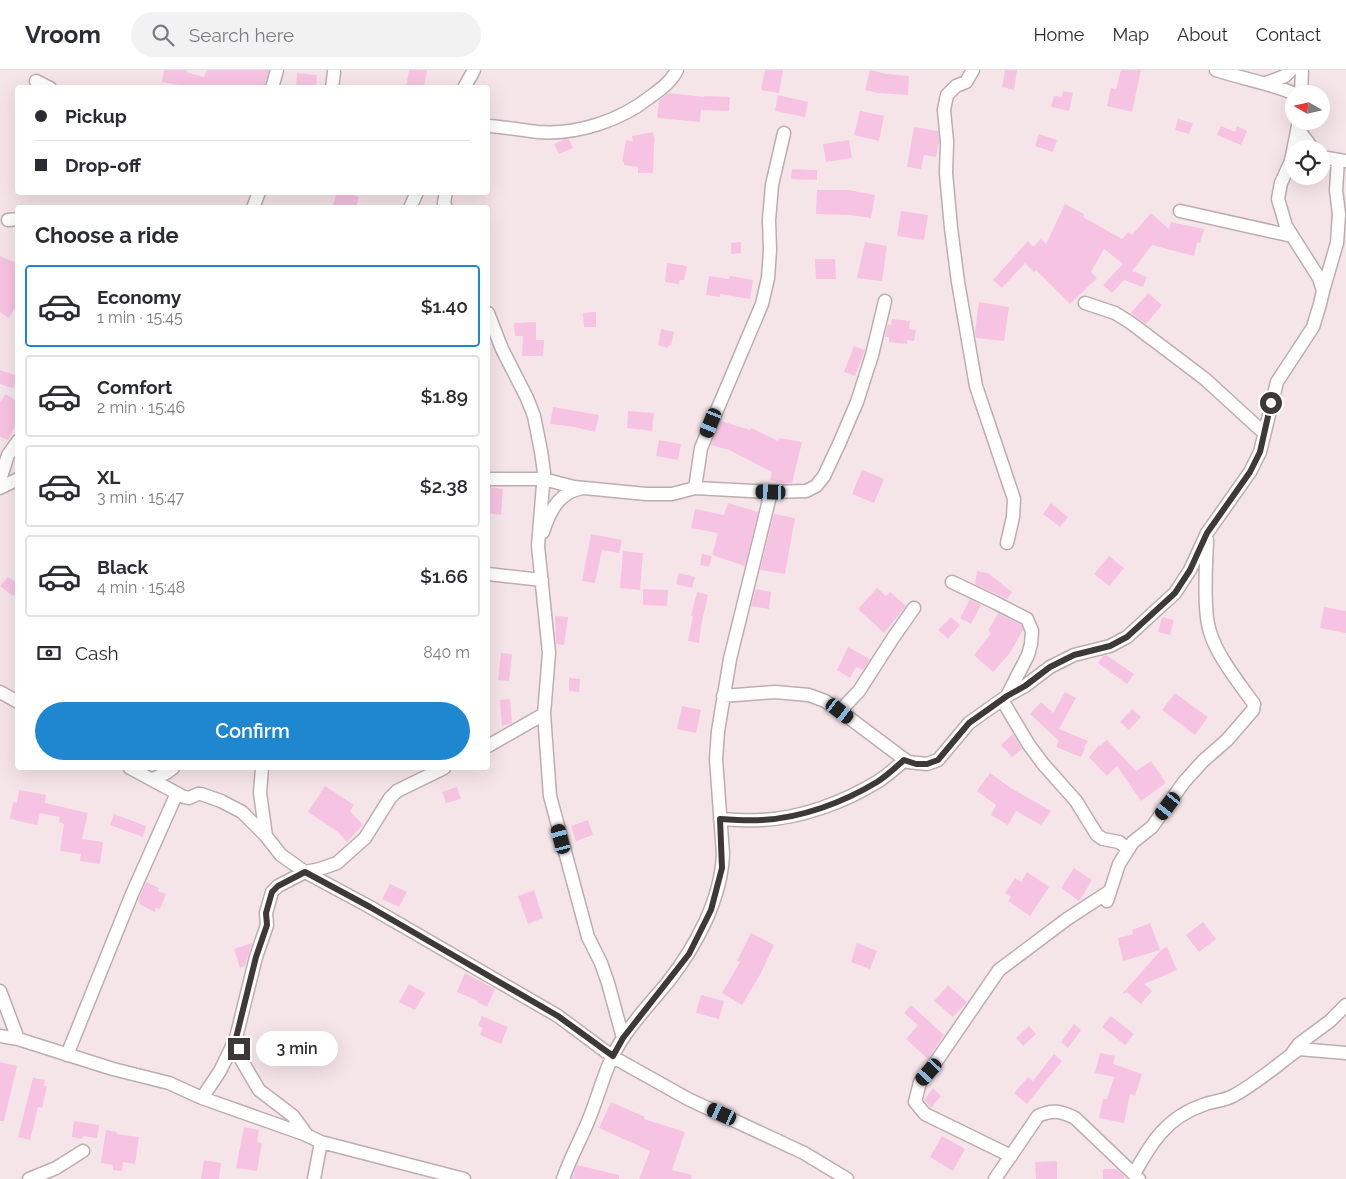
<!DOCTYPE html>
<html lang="en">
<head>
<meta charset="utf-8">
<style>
  body { margin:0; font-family:Raleway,sans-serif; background:#f2f2f3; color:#2b2b33; height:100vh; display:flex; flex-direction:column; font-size:19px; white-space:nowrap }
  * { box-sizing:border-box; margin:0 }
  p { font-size:16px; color:#7c7c81 }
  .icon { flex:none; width:28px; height:28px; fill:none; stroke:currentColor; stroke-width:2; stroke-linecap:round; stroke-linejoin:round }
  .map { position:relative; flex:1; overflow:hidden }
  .panel { position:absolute; left:15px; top:135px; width:475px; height:565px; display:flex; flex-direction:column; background:#fff; border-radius:5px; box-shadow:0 5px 20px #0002 }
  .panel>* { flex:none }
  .top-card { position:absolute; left:15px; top:15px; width:475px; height:110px; border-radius:5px; box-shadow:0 5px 20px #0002; display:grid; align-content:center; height:110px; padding:0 20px; background:#fff }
  .needle { width:32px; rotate:279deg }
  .controls { position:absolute; left:1285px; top:15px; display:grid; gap:10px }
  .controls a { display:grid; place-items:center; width:45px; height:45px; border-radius:50%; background:#fff; box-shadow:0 5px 20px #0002; font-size:25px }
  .end { position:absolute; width:22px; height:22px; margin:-11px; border:6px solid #3f3839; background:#fff; box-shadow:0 0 0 2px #fff }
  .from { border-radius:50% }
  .bubble { position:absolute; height:35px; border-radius:18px; background:#fff; box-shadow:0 5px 20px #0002; font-size:16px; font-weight:600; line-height:35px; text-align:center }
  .car { position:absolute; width:15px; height:30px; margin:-15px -8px; border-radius:6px; box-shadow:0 0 4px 1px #0007; background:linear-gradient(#222 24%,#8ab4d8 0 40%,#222 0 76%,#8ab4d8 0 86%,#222 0) }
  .top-card b { display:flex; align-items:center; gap:18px; height:48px; font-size:19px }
  .top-card b+b { border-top:1px solid #e1e1e2 }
  .top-card i { width:12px; height:12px; background:#2b2b33 }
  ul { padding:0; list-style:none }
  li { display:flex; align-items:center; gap:15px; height:82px; margin:0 10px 8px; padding:0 10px; border:2px solid #e1e1e2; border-radius:5px }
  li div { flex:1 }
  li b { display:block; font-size:19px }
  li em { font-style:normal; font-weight:600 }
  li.active { border-color:#1f86d0 }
  li>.icon { width:45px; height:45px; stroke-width:1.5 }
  h2 { padding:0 20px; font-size:22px; line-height:60px }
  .pay { display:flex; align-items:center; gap:12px; height:55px; padding:0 20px; font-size:19px }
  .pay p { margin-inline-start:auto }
  .primary-button { display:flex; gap:10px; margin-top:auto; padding:10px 20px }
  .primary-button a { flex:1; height:58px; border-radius:30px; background:#1f86d0; color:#fff; font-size:20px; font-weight:600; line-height:58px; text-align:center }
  header { display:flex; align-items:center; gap:30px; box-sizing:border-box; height:70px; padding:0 25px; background:#fff; border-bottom:1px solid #e1e1e2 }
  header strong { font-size:24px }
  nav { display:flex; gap:28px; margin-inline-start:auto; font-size:18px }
  .search { width:350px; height:45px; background:#f2f2f3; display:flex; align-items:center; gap:12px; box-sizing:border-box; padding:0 18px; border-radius:28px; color:#7c7c81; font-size:19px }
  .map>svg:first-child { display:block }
</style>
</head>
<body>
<header>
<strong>Vroom</strong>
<div class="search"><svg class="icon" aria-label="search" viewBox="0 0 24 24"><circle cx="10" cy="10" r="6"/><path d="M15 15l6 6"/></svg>Search here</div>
<nav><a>Home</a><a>Map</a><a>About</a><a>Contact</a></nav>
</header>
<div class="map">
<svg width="1346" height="1109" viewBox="0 0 1346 1109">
  <rect width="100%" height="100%" fill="#f6e5e8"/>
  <path fill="#f7c3e2" d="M164,0h23l-1,2 18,5 3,-7h62l-5,18h-67l-35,-6z
    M409,0h18l-3,18h-18z
    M765,0h18l-4,23 -18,-3z
    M870,0l17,4 22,2 -1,19 -30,-2 -13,-3z
    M1005,0h12l-3,20 -12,-3z
    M1121,0h20l-9,42 -25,-6 4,-18 5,1z
    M297,3l20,2 -1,13h-20z
    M1063,21l10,2 -4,18 -18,-4 3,-11 8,1z
    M668,23l36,4 1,-1 25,1 -1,14 -28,-1 -1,12 -43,-4 2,-17z
    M778,25l30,7 -3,15 -30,-6z
    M860,41l24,5 -5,25 -25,-6z
    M1178,49l15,4 -4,11 -14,-4z
    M1221,56l14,6 2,-6 10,5 -6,14 -24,-10z
    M914,57l24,4 1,10 -3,16 -12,-2 -3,14 -14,-2z
    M653,62l2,10h-1l-1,31h-15v-6l-14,-2v-3h-2l4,-22 7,2 -1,-6z
    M1039,64l18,6 -4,12 -18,-6z
    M565,69h4l4,9 -14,6 -5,-10z
    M849,70l3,18 -26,4 -3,-18z
    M792,99l25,1v10l-26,-1z
    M817,120h31l27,5 -4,23 -21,-3 -34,-1z
    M337,122h9l13,5 -3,11h-24z
    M1065,134l19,10 -1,3 39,22 6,-7 4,3 19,-22 18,16 2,-7 33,7 -4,14 -3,-1 -3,14 -42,-11 -20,26 15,6 -4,10 -19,-7 -12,13 -9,-8 20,-21 -19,-15 -13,23 6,6 -27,26 -34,-34 -2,2 -9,-9 -23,25 -9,-8 35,-39 5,6 8,-8 5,5z
    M901,141l27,4 -4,25 -27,-4z
    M741,172v11l-10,1v-11z
    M865,172l22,4 -5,35 -25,-3z
    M0,186l18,8v39l-9,15 -9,-6z
    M815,189h20l1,20h-20z
    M667,193l20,3 -3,14h-4l-1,4 -14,-2z
    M709,206l20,3 1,-3 23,4 -3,19 -30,-5v3l-14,-2z
    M1148,223l14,12 -16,19 -15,-11z
    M979,232l30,5 -5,34 -28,-3 -1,-7z
    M596,242v15h-12l-1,-14z
    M892,249l18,2 -1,8 7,1 -2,11 -7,-1v4l-18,-2v-5h-4l3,-13 3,1z
    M536,252v18h8l-1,16h-21l1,-20h-8l-1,-13z
    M661,259l13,3 -3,14 -2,-1 -1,3 -10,-3z
    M854,276l11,4 -10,26 -11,-4z
    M0,300l17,6 -4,12 -13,-4z
    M6,324l12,8v18l-10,20 -8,-3v-35z
    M553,337l46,8 -4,17 -20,-5 -25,-3z
    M628,341l26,2 -2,18 -25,-3z
    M721,351l29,9 1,-2 27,13 1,-3 23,4 -10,41h-7l-15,-3 2,-8 -43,-22 -18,-5z
    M659,370l22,4 -3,16 -22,-4z
    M862,400l22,9 -10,24 -22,-9z
    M488,417l15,2 -2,26 -13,-2z
    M728,433l30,9 -13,54 -33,-11 6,-22 -27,-5 4,-19 29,6z
    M1051,433l17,14 -8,10 -17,-13z
    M774,444l21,4 -10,56 -25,-4z
    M591,464l31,6 -3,13 -17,-3 -7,33 -13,-2z
    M623,481l20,2 -3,37 -20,-2z
    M702,484l10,2 -3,11 -9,-2z
    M1109,486l15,12 -15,18 -15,-12z
    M977,501l11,2 24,19 -5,7 -32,-15z
    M679,503l16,4 -3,11 -16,-4z
    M8,507l10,7v6l-5,6 -13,-10z
    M877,518l9,8 4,-4 16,14 -22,27 -26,-24z
    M643,519l25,1 -1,16 -24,-1z
    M756,519l15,3 -2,17 -18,-3z
    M697,522l11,3 -7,31 -2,17 -11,-2 5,-25h-2z
    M970,529l11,6 -10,19 -11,-6z
    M1324,537l22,4v22l-26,-5z
    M998,543l23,12 2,5 -13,23 -17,19 -19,-17 17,-22 -3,-2z
    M555,546l13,1 -4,28 -8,-1z
    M951,547l9,8 -12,14 -10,-9z
    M1162,547l12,3 -4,15 -12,-3z
    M848,577l22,12 -7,11 -7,-3 -6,11 -13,-8z
    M501,583l11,1 -3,27 -11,-1z
    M1106,585l28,19 -7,10 -29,-21 5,-7z
    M569,608l11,1 -1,13 -10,-1z
    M1065,622l11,6 -17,31 29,12 -4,6 1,1 -4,9 -25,-10 3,-6 -29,-27 11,-12 12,11z
    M1175,623l33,24 -13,18 -33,-25z
    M510,629l2,24 -10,3 -2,-26z
    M682,636l19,4 -5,23 -19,-4z
    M1132,639l9,8 -12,13 -9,-8z
    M1013,664l9,15 -10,8 -11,-12z
    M1107,670l29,31 15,-10 15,22 -25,18 -24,-35 -10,10 -18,-19 10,-12 1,1z
    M990,703l21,15 40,23 -10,14 -25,-14 -8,14 -17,-10 5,-10 -19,-14z
    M325,716l29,19 -4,6 13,14 -16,17 -9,-10 -30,-20z
    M457,717l4,12 -15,4 -4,-11z
    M19,720l27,5 -1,8 43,10 -6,26 21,3 -3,22 -20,-3 1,-7 -21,-3 4,-27 -5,-2 1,-5 -20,-4 -3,12 -27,-6 3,-17 4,1z
    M114,744l32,12 -3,11 -33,-12z
    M588,750l5,15 -17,6 -5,-15z
    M1074,798l18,12 -13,21 -18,-13z
    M1027,802l22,15 -19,29 -22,-15 3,-4 -6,-4 10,-15 6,4z
    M146,812l13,6 -1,3 8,3 -6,15 -4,-1 -1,4 -16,-8 1,-2 -2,-1z
    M390,814l17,8 -8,15 -17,-8z
    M534,820l9,28 -15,6 -10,-28z
    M1203,852l13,17 -17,13 -13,-17z
    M1150,853l10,27 -37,11 -5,-23 15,-4 -1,-4z
    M751,863l23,12 -13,28 -19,32 -20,-12 18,-31 -3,-1z
    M252,873l-7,23 -5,2 -6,-19z
    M857,873l20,8 -7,18 -19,-7z
    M1167,877l10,23 -33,14 8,7 -11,13 -14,-12 -5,2 39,-44z
    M465,903l30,16 -8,18 -10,-5 1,-1 -21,-9z
    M409,914l16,9 -10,17 -16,-8z
    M948,915l19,17 -14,15 -19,-16z
    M701,925l23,6 -5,18 -23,-6z
    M911,935l33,30 -16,24 -22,-20 12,-14 -14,-12z
    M482,946l26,11 -7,17 -21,-9 3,-7 -5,-2z
    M1111,946l23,18 -9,11 -23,-18z
    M1074,954l7,6 -13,18 -7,-6z
    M1029,956l7,8 -13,12 -7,-8z
    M1100,983l15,3 -2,8 29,10 -7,22 -5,-2 -6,29 -25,-5 4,-19h4l7,-22 -19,-4z
    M1054,984l8,7 -35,43 -13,-11 14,-16 5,4z
    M0,992l17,4 -13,55h-4z
    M33,1008l12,2 -1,6h3l-5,22 -4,-1 -8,33 -12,-3z
    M933,1018l8,8 -10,12 -7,-8z
    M611,1032l34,15 -1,2 41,13 -13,38 20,5 -1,4h-52l11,-28 -51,-23z
    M74,1051l25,4 -2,13 -14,-2 -1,3 -10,-2z
    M244,1057l15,3 -2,12 5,1 -5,28 -21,-3z
    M106,1060l11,2 -1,2 23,3 -4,27 -12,-2 -1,9 -9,-1v-5l-12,-2z
    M942,1066l23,13 -12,22 -23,-14z
    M204,1090l17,3 -2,16h-18z
    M1057,1091v18h-21l-1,-17z
    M577,1095l42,10v4h-47z
    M1103,1099h14l7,7v3h-21z"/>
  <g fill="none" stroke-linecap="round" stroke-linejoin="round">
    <defs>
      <path id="street" d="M973,0l-7,12 -10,4 -9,9 -3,15 3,32 -1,31 5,55 7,54 18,104 38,113 -1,18 -6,26
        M1216,0c27,9 54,13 79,24
        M36,11l14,7
        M1266,13l19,-7 6,-6
        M272,18l5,-18
        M332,18l2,-16
        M464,18l10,-18
        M1301,24l1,-24
        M488,56c16,1 33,4 50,6 38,3 82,-11 112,-35 11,-8 21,-15 27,-27
        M1298,59l15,20
        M1321,87l25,4
        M446,122l-2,11 2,5
        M253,138l6,-16
        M410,138l7,-16
        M1180,141l112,25
        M8,150l10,-1
        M1323,221l14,-48 2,-29 -3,-24 2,-30
        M1085,233l30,10 16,10 74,56 59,54
        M488,243l14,36 25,49 7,18 7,35 3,22 -6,73 11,107 -5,61 6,82 38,141 13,26 7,20 15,55
        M488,409h55l31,8 72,7h26l23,-6 76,4 35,-1 10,-5 8,-10 15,-32 18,-42 15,-47 13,-54
        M0,410l8,-25 10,-14
        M0,418l18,-9
        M695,418l6,-40 61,-144 6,-26 2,-28 -1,-30 3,-35 12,-52
        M543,462c4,-13 12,-31 24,-38 4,-3 11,-5 16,-6
        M488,504l54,6
        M952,512l44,21 31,16 5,12 -1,13 -3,11 -21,41
        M0,622l18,10
        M723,626l52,-4 34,3 16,6 15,10 68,51 19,2 11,-4 31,-37 38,-27 18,-10 25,-19 24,-12 36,-9 17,-9 48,-44 15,-23 17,-37 43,-61 10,-20 17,-70 36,-55 7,-23 3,-13 -4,-13 -33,-52 -8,-27 3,-16 10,-22 8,-40
        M1002,630l27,45 15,20 32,36 21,34 6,4 16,3 9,7
        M840,641l19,-20 34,-53 21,-30
        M488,676l56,-32
        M130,698l54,29 5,1 9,-4h3l20,7 21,11 24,24 15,19 24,17 65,35 188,109 55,41 75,42 116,54 43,26
        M262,698l-2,25 6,43
        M153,709l13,-6 7,-5
        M720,749c14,1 28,2 42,1 40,-2 82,-18 115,-38 10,-6 19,-15 28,-22
        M1107,831l12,-37 14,-22 19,-15 32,-45 19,-21 24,-21 26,-30 1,-6c-15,-21 -37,-48 -44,-72 -7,-21 -4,-68 -3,-92
        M0,921l18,48
        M0,966l18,3 95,30 56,14 33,15 102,36 17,8 143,37
        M236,968l6,23 17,29 34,26 14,19
        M1293,982l6,-8 31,-23 16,-16
        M67,985l65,-161 45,-101
        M202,1028l18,-27 16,-33 20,-81 11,-32 -1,-12 6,-21 6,-6 27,-14 15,-3 17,-6 28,-25 25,-40 7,-7 47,-23
        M1011,1086l-86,-42 -10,-12 5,-20 9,-10 70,-102 68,-51 43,-28
        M1134,1104c17,-31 33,-57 69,-69 10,-4 20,-4 30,-9 24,-13 44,-31 66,-47l47,4
        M29,1109l27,-11 27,-17
        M314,1109l7,-37
        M563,1109c7,-21 18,-40 26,-60 11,-27 17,-56 34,-81 13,-20 30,-38 45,-56 28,-36 53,-82 55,-128l-7,-95 2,-28 12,-72 41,-167
        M995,1109l43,-63c14,-7 23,-5 37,2l64,61"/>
    </defs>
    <use href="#street" stroke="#bcadaf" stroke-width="15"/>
    <use href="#street" stroke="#fff" stroke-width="12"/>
  </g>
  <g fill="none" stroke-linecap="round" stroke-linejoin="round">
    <path stroke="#3f3839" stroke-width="6" d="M239,979l-3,-11 20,-81 11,-32 -1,-12 6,-21 6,-6 27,-14 65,35 188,109 55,40 10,-18 66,-84 22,-44 11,-42 -2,-49c14,1 28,2 42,1 40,-2 82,-18 115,-38 10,-6 19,-15 27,-22l12,4h11l11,-4 31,-37 38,-27 18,-10 25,-19 24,-12 36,-9 17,-9 48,-44 15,-23 17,-37 43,-61 10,-20 11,-49"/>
  </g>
</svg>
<div class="controls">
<a><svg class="needle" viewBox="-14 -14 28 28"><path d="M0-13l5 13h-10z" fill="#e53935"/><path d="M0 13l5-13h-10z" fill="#7c7c81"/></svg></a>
<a><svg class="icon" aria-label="locate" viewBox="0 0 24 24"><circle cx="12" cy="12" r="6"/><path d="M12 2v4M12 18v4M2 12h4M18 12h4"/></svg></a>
</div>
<i class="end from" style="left:1271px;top:333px"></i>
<i class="end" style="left:239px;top:979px"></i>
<div class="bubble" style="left:256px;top:961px;width:82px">3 min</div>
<i class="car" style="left:711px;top:353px;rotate:202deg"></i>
<i class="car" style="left:771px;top:422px;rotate:272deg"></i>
<i class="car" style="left:840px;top:641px;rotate:128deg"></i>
<i class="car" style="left:1168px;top:736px;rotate:217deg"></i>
<i class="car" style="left:561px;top:769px;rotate:345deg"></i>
<i class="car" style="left:929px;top:1002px;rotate:222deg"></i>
<i class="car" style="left:722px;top:1044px;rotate:295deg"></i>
<div class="top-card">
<b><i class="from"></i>Pickup</b>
<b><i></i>Drop-off</b>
</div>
<section class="panel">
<h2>Choose a ride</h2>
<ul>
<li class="active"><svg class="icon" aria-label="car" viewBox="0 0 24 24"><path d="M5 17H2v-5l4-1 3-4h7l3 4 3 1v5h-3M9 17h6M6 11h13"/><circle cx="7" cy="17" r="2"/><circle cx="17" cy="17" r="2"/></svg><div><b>Economy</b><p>1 min · 15:45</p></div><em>$1.40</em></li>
<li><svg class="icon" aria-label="car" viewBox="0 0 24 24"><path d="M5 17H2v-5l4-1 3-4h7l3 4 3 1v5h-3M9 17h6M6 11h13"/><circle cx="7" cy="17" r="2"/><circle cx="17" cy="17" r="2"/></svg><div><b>Comfort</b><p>2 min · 15:46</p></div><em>$1.89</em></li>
<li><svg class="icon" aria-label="car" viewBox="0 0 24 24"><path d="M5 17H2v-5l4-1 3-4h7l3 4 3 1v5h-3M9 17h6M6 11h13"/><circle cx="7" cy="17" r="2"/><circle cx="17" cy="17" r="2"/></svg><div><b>XL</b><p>3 min · 15:47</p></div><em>$2.38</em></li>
<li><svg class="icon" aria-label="car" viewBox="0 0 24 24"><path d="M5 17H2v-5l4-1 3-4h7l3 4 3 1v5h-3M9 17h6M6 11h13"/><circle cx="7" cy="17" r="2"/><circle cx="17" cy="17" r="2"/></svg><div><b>Black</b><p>4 min · 15:48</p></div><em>$1.66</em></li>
</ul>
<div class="pay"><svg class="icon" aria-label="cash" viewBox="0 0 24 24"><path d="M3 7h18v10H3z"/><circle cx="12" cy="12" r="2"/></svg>Cash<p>840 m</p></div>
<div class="primary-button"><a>Confirm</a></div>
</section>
</div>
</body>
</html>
